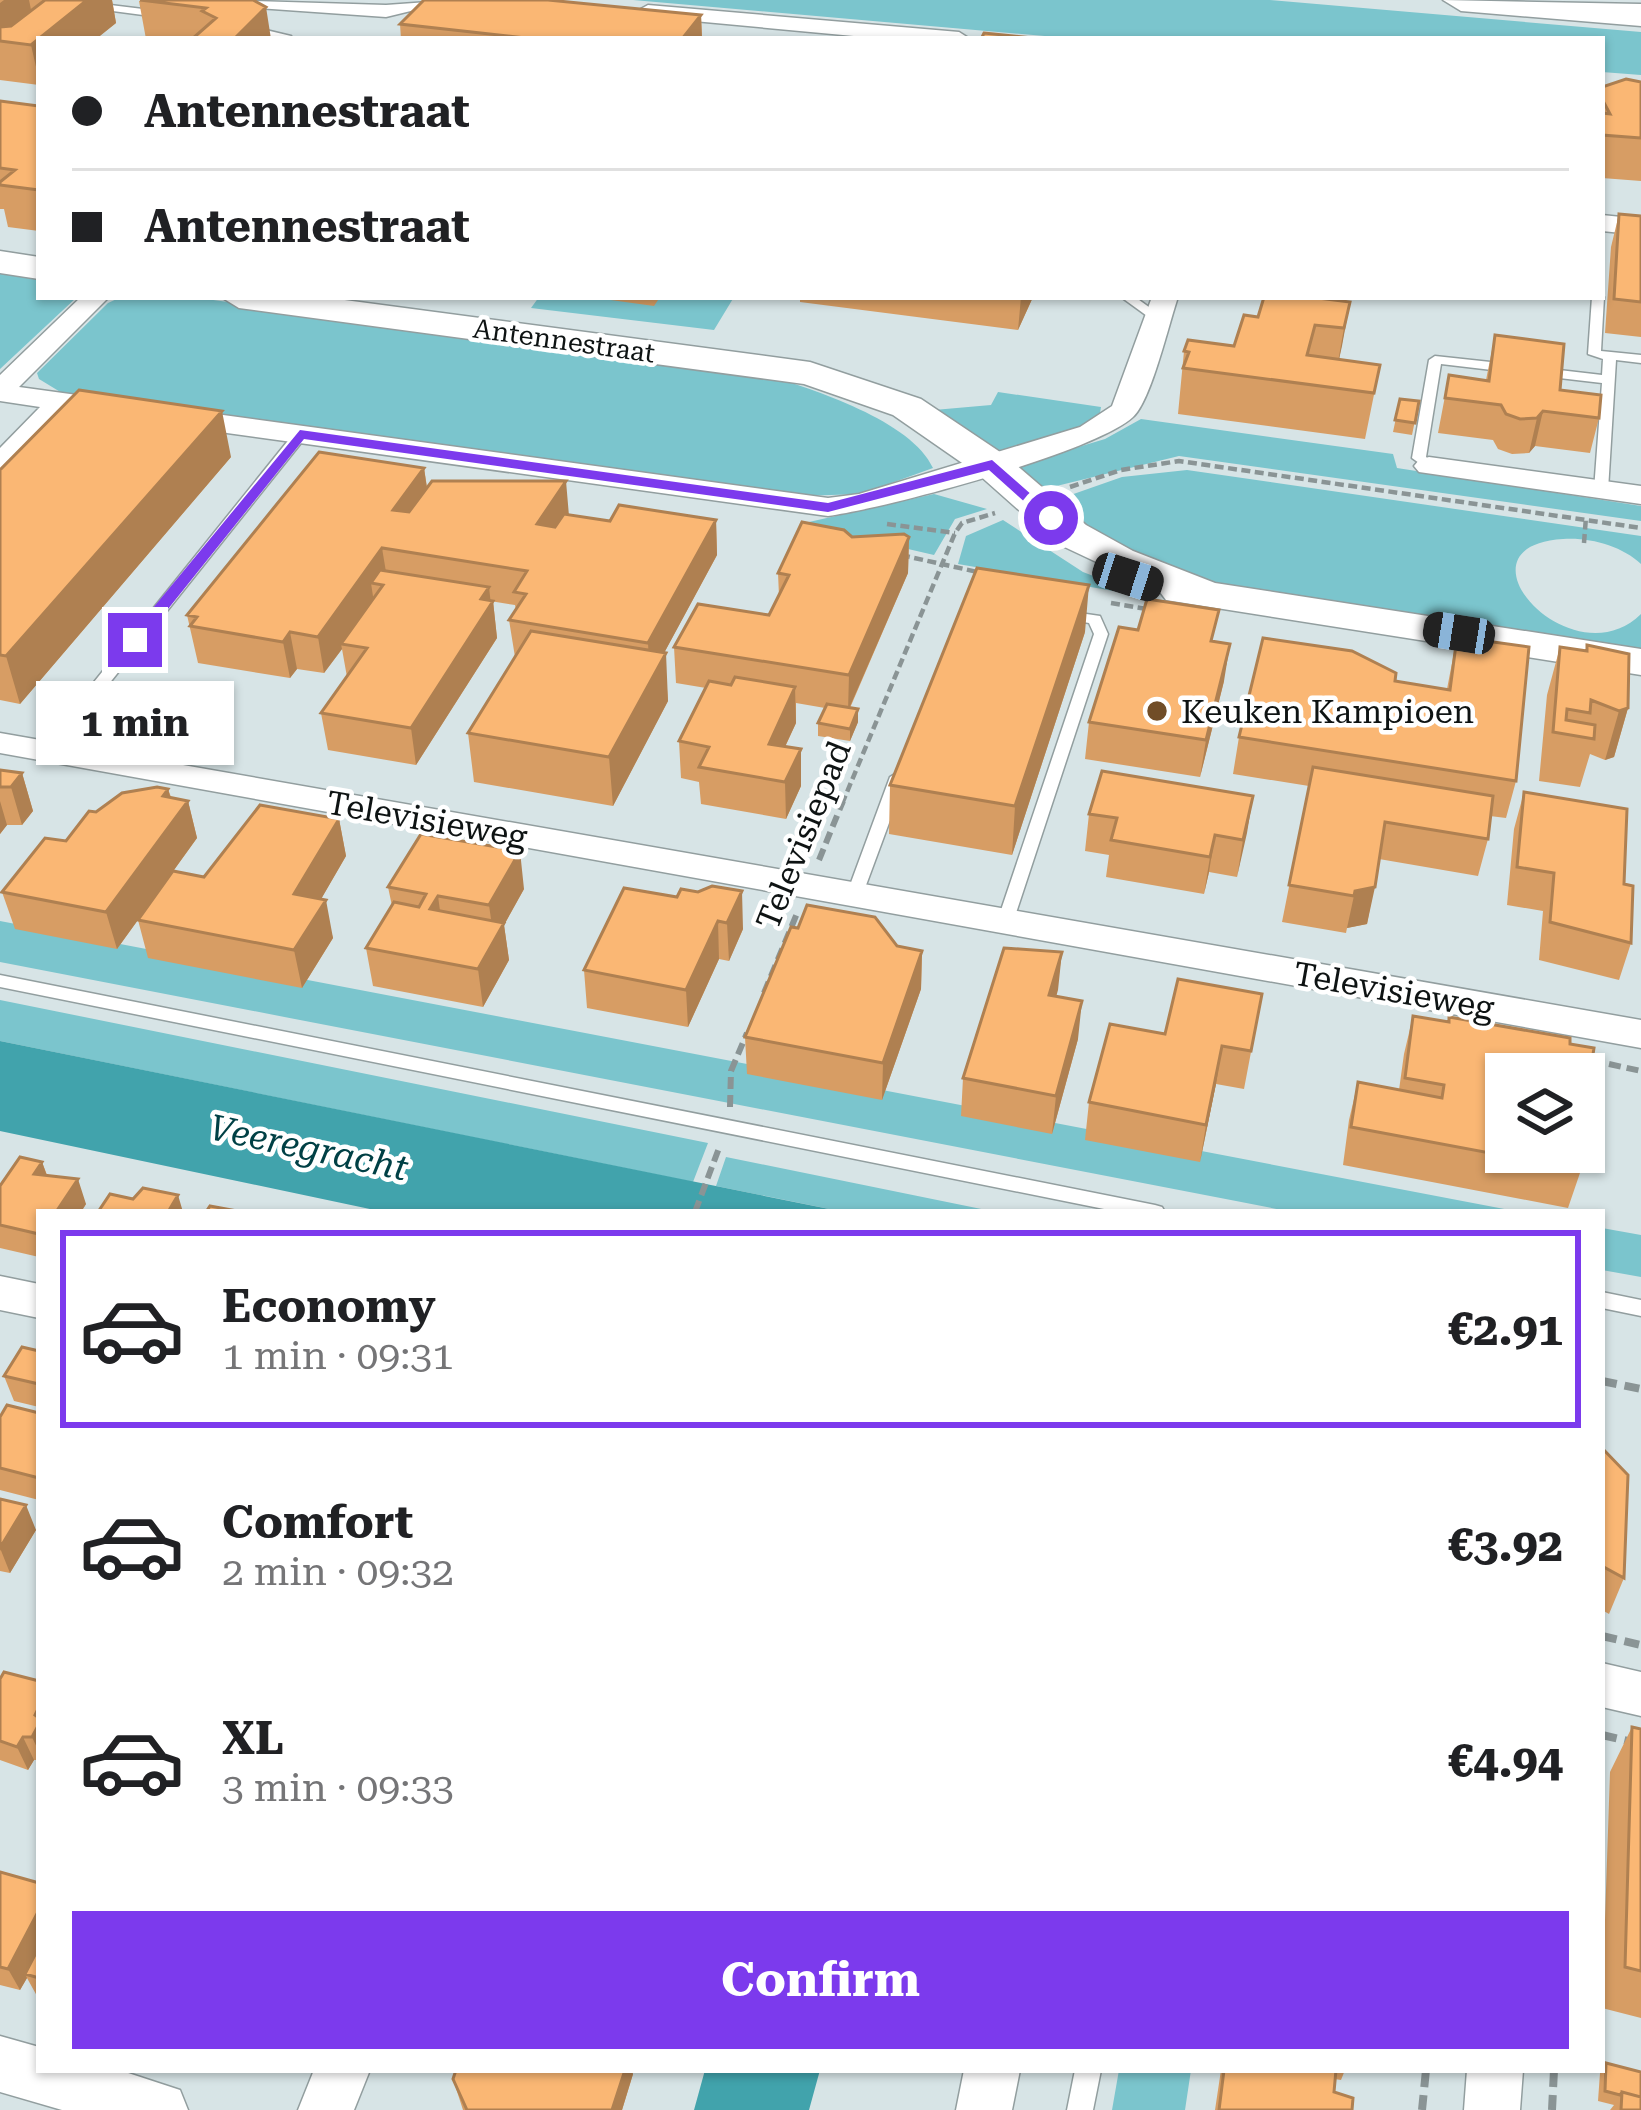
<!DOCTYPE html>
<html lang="en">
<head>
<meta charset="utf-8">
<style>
  body { margin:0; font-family:"Roboto Serif",serif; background:#f6f6f6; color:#202124; height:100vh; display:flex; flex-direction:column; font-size:45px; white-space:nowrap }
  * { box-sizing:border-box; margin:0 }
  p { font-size:39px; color:#757577 }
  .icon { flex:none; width:66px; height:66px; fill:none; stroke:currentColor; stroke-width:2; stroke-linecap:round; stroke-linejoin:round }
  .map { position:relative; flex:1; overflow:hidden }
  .side { position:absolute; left:36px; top:1209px; width:1569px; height:864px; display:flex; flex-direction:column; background:#fff; border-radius:0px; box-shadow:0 3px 9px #0004 }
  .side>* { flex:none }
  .top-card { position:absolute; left:36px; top:36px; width:1569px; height:264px; border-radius:0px; box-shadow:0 3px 9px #0004; display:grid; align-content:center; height:264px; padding:0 36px; background:#fff }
  .controls { position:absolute; left:1485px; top:1053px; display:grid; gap:24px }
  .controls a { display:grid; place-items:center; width:120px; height:120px; border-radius:0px; background:#fff; box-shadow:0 3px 9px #0004; font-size:60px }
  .end { position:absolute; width:54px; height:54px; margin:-27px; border:15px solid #7c3aed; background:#fff; box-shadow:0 0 0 6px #fff }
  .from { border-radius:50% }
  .bubble { position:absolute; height:84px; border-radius:0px; background:#fff; box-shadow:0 3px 9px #0004; font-size:39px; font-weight:700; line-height:84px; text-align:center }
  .car { position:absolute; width:36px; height:72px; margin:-36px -18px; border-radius:15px; box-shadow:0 0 9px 3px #0007; background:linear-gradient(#222 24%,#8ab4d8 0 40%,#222 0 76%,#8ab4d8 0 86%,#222 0) }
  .top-card b { display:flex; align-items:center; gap:42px; height:114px; font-size:45px }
  .top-card b+b { border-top:3px solid #e0e0e0 }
  .top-card i { width:30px; height:30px; background:#202124 }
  ul { padding:21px 0 0; list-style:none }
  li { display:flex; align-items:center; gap:36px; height:198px; margin:0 24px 18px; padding:0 12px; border:6px solid transparent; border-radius:0px }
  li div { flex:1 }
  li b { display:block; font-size:45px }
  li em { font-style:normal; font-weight:700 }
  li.active { border-color:#7c3aed }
  li>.icon { width:108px; height:108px; stroke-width:1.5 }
  .button { display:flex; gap:24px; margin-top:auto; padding:24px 36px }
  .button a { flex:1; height:138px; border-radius:0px; background:#7c3aed; color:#fff; font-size:48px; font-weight:700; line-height:138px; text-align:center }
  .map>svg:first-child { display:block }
</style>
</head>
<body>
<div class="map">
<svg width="1641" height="2110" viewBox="0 0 1641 2110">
  <rect width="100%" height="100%" fill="#d7e4e6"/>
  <path fill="#7bc5cd" d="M633,0h637l371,32v43l-39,-3v-33h-523z
    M0,271l39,5v21h38l-77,72z
    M191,297l575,78c47,14 146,46 167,93l-72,26 -91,3 -708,-104 -23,-14 -2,-6 71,-70 13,-6z
    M539,297h195l-20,33 -183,-22z
    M998,392l103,15 -1,6c-22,17 -81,46 -109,37 -20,-7 -40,-27 -57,-40l57,-5z
    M1141,419l252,35 4,14 244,38v15l-462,-65 -147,36 -20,-25 93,-28z
    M1187,470l454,66v28c-19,-18 -51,-27 -78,-25 -116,7 9,143 78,75v39l-425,-62 -84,-32 -87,-55 77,-27z
    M934,494l53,15 -32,10 -21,36 -134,-31z
    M1003,520l80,52 65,25 -190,-33 8,-28z
    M0,921l1520,291h-228l-56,-11 -1236,-239z
    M0,1000l708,143 -15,39 -693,-141z
    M726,1157l270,55h-152l-128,-26z
    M1602,1228l39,7v42l-39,-7z
    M1119,2070h72l-6,40h-73z"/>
  <path fill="#41a3ac" d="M0,1041l844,171h-460l-384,-81z
    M705,2070h115l-11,40h-115z"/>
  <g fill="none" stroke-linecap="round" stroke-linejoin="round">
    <defs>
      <path id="lane" d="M94,3l49,6 5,3 -5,3 -53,-7v-4z
        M245,25l46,11 1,2 -14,1 -37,-9 -1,-2z
        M1602,294l2,3 -3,54 40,4v8l-25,-3 -8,130 -7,4 -7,-4 8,-107 -60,-7 -6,-4 6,-4 60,7 1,-16 -15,-5 4,-57h10z
        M1121,297h14l29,21 -10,3z
        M1435,356l74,8 6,4 -6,4 -68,-8 -15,93 10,9 -7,4 -17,-12 17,-98z
        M300,431l7,4 -2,3 -252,316h-12l-2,-3 2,-3 254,-316z
        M1066,611l34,5 8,18 -95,288 -8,6 -8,-6 97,-288 -5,-11 -28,-5v-6z
        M898,772l8,5 -44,119 -8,6 -6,-2 -2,-4 44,-119z
        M0,975l1155,230 7,2 3,5h-46l-1119,-225z
        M1602,1292l39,8v16l-39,-8z
        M1075,2070h26l-8,40h-26z"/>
      <path id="street" d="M218,0l168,5 70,-5 -70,17 -157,-11z
        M648,5l311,27 11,7h-84l-246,-23 -3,-5z
        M1602,215l39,4v16l-39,-4z
        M81,297h28l-90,90 809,111 31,-4 221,-67 32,-21 40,-109h26c-9,26 -27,104 -45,120 -40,36 -247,91 -305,99l-761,-105 -57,60 -10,3v-26l40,-41 -40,-6v-26z
        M1429,457l212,29v18l-222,-32 -5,-6 5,-6z
        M0,733l1641,287v28l-1641,-295z
        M0,1276l39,8v34l-39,-8z
        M1602,1663l39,9v44l-39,-9z
        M0,2036l39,11v23h80l61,20 8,20h-126l-62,-18z
        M314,2070h56l-16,40h-56z
        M964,2070h56l-8,40h-56z
        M1467,2070h56l-3,40h-56z"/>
      <path id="secondary" d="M0,251l39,6v22l-39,-6z
        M221,297h101l488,65 111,37 85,57 80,69 47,26 82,32 426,66v26l-475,-75 -6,-8 -104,-49 -78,-69 -85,-59 -89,-31 -565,-76z"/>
      <path id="highway" d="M1443,0l198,4v22l-180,-15z"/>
    </defs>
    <use href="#lane" stroke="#929e9f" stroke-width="3"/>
    <use href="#street" stroke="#929e9f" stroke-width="3"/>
    <use href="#secondary" stroke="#929e9f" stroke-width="3"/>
    <use href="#highway" stroke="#929e9f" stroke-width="3"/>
    <path stroke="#8a9495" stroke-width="4.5" stroke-dasharray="9 4.5" stroke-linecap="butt" d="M1070,487l51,-17 58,-9 462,67
      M887,524l68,9
      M1584,543l2,-26
      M901,555l81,18
      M1111,603l41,7
      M842,804l113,-271 7,-10 33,-10"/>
    <path stroke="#8a9495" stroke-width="6" stroke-dasharray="12 6" stroke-linecap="butt" d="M819,860l24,-59
      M764,993l34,-82
      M1609,1064l32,7
      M730,1107l1,-36 16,-38
      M695,1212l24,-64"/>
    <path stroke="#8a9495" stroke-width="8" stroke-dasharray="15 8" stroke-linecap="butt" d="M1602,1381l39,8
      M1602,1636l39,9
      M1602,1735l39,9
      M1422,2110l4,-40
      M1552,2110l2,-40"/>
    <use href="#lane" fill="#fff" fill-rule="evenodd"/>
    <use href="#street" fill="#fff" fill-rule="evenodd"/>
    <use href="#secondary" fill="#fff" fill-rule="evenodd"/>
    <use href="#highway" fill="#fff" fill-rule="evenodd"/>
  </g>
  <path fill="#d79d64" d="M0,0h112l4,23 -20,16h-57v46l-39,-5z
    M253,0l18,39h-125l-7,-38z
    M701,15l1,24h-301l-1,-15z
    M1641,82v99l-39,-3v-91z
    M0,101l39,5v125l-31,-4 -4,-18h-4z
    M1619,214l22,2v121l-36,-4 6,-86z
    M589,297h71l-6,9z
    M800,297h233l-15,33 -218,-28z
    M1350,302l-11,57 41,6 -15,74 -187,-25 6,-63 50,-5 24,-29z
    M1495,335l65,55 39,28 -9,35 -55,-7 -6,7 -17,1 -14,-5 -5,-9 -55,-7 11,-58 37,5z
    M1400,399l19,2 -7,34 -19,-3z
    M231,457l-211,247 -20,-4v-230z
    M424,468l3,19 141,28 42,6 106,-1 1,35 -53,98 4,48 -55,105 -139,-24 -6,-49 47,-76 -6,-37 7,-10 -1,-5 -25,-4h3l4,37 -81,127 -88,-15 -7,-37 26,-36 -5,-28 -18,24 -27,-4 -7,9 -92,-15 -11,-48z
    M852,537h57l-1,36 -58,135 8,14 -8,19 -32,-5v-13l7,-15 -29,-5v20l-11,24 16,39 -15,33 -85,-15 -2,-22 -18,-4 -2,-37 27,-53 -30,-5 -2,-36 95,-32 10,-19 -1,-23z
    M1085,632l-73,223 -123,-21 1,-49z
    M1457,637l59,144 -10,37 -16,-2 -2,23 -10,37 -99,-17 -12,65 -20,4 -1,5 -64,-11 27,-136 -76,-12 6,-37 156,-56 52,8z
    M1214,642l10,39 -24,96 -115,-18 4,-37z
    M1560,647l68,61 -14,49 -9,3 -15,-6 -10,33 -41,-6 8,-86z
    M0,770l22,3 11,38 -11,14h-15l-7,9z
    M168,789l3,8 17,4 9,37 -80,111 -102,-20 -13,-37 64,-51 30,-29z
    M1524,792l100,92 7,59 -12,37 -80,-20 4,-49 -36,-6 7,-76z
    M1253,796l-16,81 -28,-5 -5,22 -98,-17 3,-22 -24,-4 4,-37z
    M339,819l7,37 -25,43 12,39 -31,50 -154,-30 -10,-38 66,-43z
    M388,887l136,2 -20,36 5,35 -26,47 -110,-21 -7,-38 26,-42z
    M624,888l119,41 -14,32 -10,-2 -31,68 -101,-19 -3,-38z
    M897,946l25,5 -1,38 -39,111 -135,-26 -2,-37z
    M1062,952l-6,44 22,43 -26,95 -91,-18 2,-38z
    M1262,994l-18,95 -28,-5 -16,78 -115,-22 4,-38 76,-68z
    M1413,1016l93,58 75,96 -13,38 -225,-43 6,-45 9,-38 41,8 5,-36z
    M42,1162l5,13 39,29 -5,8h-42v45l-39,-9v-62z
    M39,1351v56l-25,-6 -10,-25z
    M39,1413v87l-39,-10v-73z
    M1602,1448l22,130 -15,36 -7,-4z
    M0,1499l36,31 -26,43 -10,-2z
    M0,1679l39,2v79h-5l-6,10 -28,-10z
    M1632,1727l9,2v289l-39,-10 8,-236z
    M0,1872l39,11v113h-2l-10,-18 -7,12 -20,-5z
    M1606,2063l35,47h-31l4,-5 -16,-4 2,-28z
    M1221,2070h124l-4,10 -6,-1 -1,13 18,18h-137z
    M633,2074l-11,36h-159l-10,-31z"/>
  <path fill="#af8051" d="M4,0h25l5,24 -34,17v-38z
    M87,0h25l4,23 -20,16h-57v41l-8,-35z
    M266,7l5,32h-37z
    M701,15l1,24h-20z
    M1021,297h12l-15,33z
    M1350,302l-8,44 -6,27 8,-45z
    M222,411l9,46 -211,247 -14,-48z
    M1543,411l-8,35 -6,7 8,-35z
    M424,468l5,35 -31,42 -5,-35z
    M566,481l3,35 -28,44 -4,-36z
    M716,520l1,35 -67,124 -2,-36z
    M909,537l-1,36 -60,138 1,-36z
    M382,548l6,36 -17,-1 3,20 -33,41 1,5 -18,24 -6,-36z
    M1089,585l-4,47 -73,223 3,-49z
    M489,587l2,18 2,-4 4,37 -81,127 -5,-37z
    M290,632l7,37 -7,9 -7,-36z
    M1230,644l-6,37 -24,96 6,-37z
    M666,653l2,48 -55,105 -4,-49z
    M795,687l1,36 -27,58v-37z
    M1628,708l-14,49 -9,3 14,-49z
    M858,709v13l-8,19v-12z
    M801,749v37l-15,33 -1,-37z
    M22,773l11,38 -11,14 -11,-38z
    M168,789l8,28 12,-16 9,37 -80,111 -11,-37 57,-116z
    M1253,796l-6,37 -10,44 6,-37z
    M0,801l7,24 -7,9z
    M339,819l7,37 -44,76 -8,-38z
    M1215,835l-6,37 -5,22 6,-37z
    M520,851l4,38 -20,36 5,35 -26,47 -5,-38 16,-29 -5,-35z
    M1375,887l-8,37 -20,4 8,-37z
    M742,891l1,38 -14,32 -2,-38z
    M438,896l5,37 -13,-24z
    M326,900l7,38 -31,50 -8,-38z
    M718,921l1,38 -31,68 -2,-37z
    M922,951l-1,38 -39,111 1,-37z
    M1062,952l-4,38 -12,43 3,-38z
    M1082,1001l-4,38 -26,95 4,-38z
    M1222,1046l-6,38 -16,78 6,-37z
    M42,1162l9,25 -17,-13z
    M78,1179l8,25 -5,8h-25z
    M178,1195l5,17h-15z
    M26,1505l10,25 -26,43 -10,-25z
    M39,1707v45l-7,-15 3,-22z
    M23,1737l11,23 -6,10 -11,-23z
    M39,1910v44l-14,20 2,4 -7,12 -12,-21z
    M625,2070h7l1,4 -11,36h-10z"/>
  <path fill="#fab774" stroke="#af8051" stroke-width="3" d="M45,0h42l-56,45 -31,-4v-14l11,-1z
    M140,0h113l13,7 -32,32h-42l24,-21 -14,-7 4,-3z
    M424,0h124l153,15 -19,24h-148l-134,-15z
    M984,33l58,6h-61z
    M1626,79l15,3v56l-39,-3v-22l8,1 -8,-15v-12z
    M0,101l39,5v84l-39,-5v-3l15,-12 -15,-2z
    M1619,214l22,2v86l-27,-3z
    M1264,297h46l40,5 -6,26 -29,-3 -8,30 73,10 -6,28 -191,-25 6,-16 -5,-1 4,-11 46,6 10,-31 14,2z
    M1495,335l69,9 -4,46 41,5 -2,23 -56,-7 -6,7 -17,1 -14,-5 -5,-9 -56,-7 4,-23 40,6z
    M79,390l143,21 -216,245 -6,-1v-185z
    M1400,399l19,2 -4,22 -20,-3z
    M319,452l105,16 -31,42 16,2 23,-31h134l-29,43 18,3 9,-13 46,7 9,-16 97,15 -68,123 -139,-23 17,-26 -12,-2 13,-21 -145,-23 -64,89 -28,-5 -7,10 -93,-16 7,-9 -10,-2z
    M802,522l42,8 8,7 52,-3 5,3 -60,138 -175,-28 24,-43 71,11 20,-40 -11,-2z
    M977,568l112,17 -74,221 -125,-21z
    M380,570l109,17 -8,12 12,2 -82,127 -90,-15 46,-65 -26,-4 42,-59 -12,-2z
    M1147,599l72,11 -8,31 19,3 -24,96 -117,-18 30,-95 19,3z
    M531,631l135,22 -57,104 -141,-24z
    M1457,637l72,10 -13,134 -277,-44 24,-99 89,13 44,22 -1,8 55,9z
    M1587,645l42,9 -1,54 -9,3 -28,-11 -1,13 -23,-4 -1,11 29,5 -1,14 -41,-7 7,-85 27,4z
    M735,677l60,10 -26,57 32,5 -16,33 -86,-15 10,-20 -30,-6 30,-60 22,4z
    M827,704l31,5 -8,20 -32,-6z
    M1313,767l180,29 -5,43 -103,-17 -10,65 -20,4 -1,5 -65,-11z
    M0,770l22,3 -11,14h-11z
    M1102,771l151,25 -10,44 -28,-5 -5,22 -99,-17 6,-22 -28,-4z
    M157,787l11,2 -5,7 25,5 -82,111 -104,-20 43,-54 21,3 23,-30 7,1 26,-19z
    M1524,792l103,17 -3,75 9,2 -2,57 -81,-21 4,-49 -37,-6z
    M260,805l79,14 -45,75 32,6 -32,50 -156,-30 35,-49 31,6z
    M421,834l99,17 -31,54 -51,-9 -8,13 74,14 -26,46 -112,-21 28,-46 25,5 7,-13 -38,-7z
    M712,886l30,5 -15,32 -9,-2 -32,69 -102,-20 40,-82 53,9 4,-8 17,3z
    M807,905l68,12 22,29 25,5 -39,112 -138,-26 46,-110 7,1z
    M1004,948l58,4 -13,43 33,6 -26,95 -93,-18z
    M1178,979l84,15 -11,57 -29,-5 -16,79 -117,-23 21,-78 55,10z
    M1413,1016l36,6v-5l121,21v6l24,4 -10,63v-37h-78v78h76l-1,18 -230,-43 7,-45 84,16 2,-13 -39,-7z
    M20,1157l22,5 -8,12 44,5 -22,33h-17v22l-39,-9v-39z
    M143,1188l35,7 -10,17h-70l12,-18 23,5z
    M210,1206l27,5 -31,1z
    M22,1347l17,4v33l-35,-8z
    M7,1405l32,8v65l-39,-10v-51z
    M1602,1448l26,27 -4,103 -22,-12z
    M0,1499l26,6 -26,43z
    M4,1672l35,9v26l-4,8 4,3v6l-7,13h-9l-6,10 -17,-6v-62z
    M1632,1727l9,2v242l-16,-4z
    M0,1872l39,11v27l-31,59 -8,-2z
    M39,1947v31l-14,-4z
    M1606,2063l35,9v25l-19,-5 -2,3 -15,-4z
    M456,2070h169l-13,40h-145l-14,-31z
    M1224,2070h112l-2,22 19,6 -1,12h-133z
    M1622,2092l19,5v13h-20z"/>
  <path fill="#7c3aed" d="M300,430l528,73 164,-43 66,58 -12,3 -57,-51 -161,42 -524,-73 -164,205h-11v-7z"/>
  <circle fill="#714d27" stroke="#fff" stroke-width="4.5" cx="1157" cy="711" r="12"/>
  <g text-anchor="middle" stroke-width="9" stroke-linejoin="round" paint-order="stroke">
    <g font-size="27" fill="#0e1313" stroke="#fff">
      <text transform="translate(564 341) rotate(8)" y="9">Antennestraat</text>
    </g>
    <g font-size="33" fill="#0e1313" stroke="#fff" text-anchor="start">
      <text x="1181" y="723">Keuken Kampioen</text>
    </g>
    <g font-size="33" fill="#0e1313" stroke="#fff">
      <text transform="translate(427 819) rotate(10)" y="12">Televisieweg</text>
      <text transform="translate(803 835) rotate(-68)" y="12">Televisiepad</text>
      <text transform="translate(1394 990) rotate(10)" y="12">Televisieweg</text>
    </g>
    <g font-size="36" font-style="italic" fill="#004045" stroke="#fff">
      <text transform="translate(309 1147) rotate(12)" y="13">Veeregracht</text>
    </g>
  </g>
</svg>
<div class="controls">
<a><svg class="icon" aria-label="layers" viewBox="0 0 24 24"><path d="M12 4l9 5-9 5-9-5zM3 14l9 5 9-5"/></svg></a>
</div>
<i class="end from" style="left:1051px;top:518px"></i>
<i class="end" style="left:135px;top:640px"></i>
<div class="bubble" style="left:36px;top:681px;width:198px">1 min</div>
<i class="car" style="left:1128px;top:577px;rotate:108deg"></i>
<i class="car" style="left:1459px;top:633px;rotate:279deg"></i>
<div class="top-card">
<b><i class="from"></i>Antennestraat</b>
<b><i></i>Antennestraat</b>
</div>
<section class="side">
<ul>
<li class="active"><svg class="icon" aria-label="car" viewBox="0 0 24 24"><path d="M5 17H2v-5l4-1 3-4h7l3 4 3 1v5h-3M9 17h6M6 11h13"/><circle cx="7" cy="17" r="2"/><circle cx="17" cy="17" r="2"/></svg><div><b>Economy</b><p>1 min · 09:31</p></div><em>€2.91</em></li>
<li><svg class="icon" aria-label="car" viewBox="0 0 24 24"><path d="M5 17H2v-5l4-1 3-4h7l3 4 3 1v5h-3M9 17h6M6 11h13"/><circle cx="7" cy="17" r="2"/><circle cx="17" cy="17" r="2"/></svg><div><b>Comfort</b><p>2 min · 09:32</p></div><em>€3.92</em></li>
<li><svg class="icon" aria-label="car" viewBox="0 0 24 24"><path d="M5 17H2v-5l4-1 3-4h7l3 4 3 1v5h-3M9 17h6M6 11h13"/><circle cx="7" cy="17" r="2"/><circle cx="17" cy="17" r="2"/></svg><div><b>XL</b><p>3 min · 09:33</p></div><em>€4.94</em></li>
</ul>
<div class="button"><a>Confirm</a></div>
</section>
</div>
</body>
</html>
